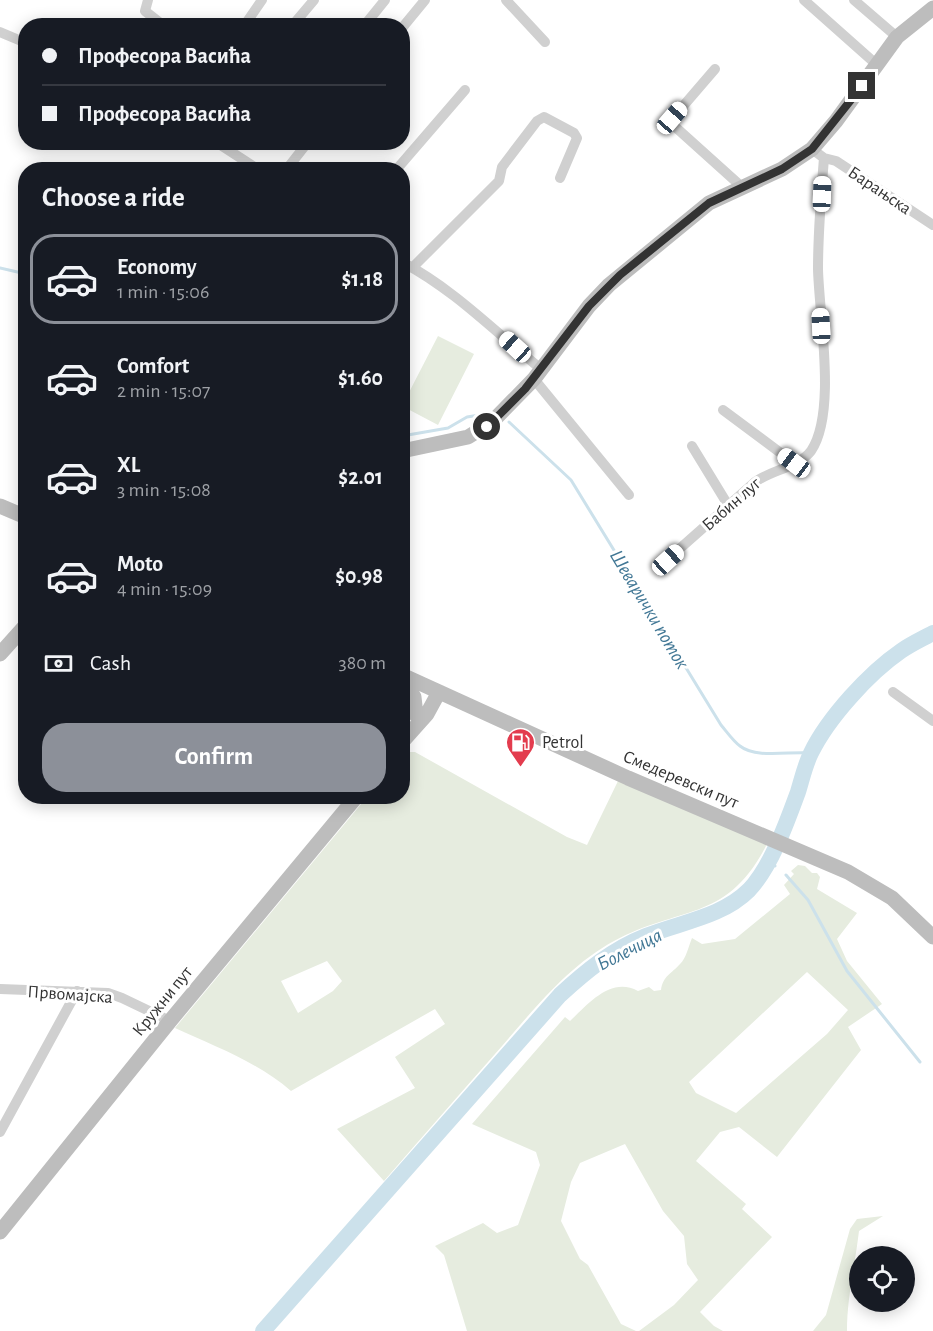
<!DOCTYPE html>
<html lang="en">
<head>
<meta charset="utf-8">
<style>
  body { margin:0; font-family:"Alegreya Sans",sans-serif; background:#242831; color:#f1f3f6; height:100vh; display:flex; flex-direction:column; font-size:22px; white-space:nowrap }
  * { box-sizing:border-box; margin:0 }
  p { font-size:20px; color:#9ea1a6 }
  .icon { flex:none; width:33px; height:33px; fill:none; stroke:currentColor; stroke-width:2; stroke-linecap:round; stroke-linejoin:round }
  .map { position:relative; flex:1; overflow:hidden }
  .sheet { position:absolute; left:18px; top:162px; width:392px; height:642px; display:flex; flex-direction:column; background:#171b24; border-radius:24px; box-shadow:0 3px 15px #0003 }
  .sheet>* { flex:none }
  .banner { position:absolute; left:18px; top:18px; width:392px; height:132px; border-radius:24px; box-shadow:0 3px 15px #0003; display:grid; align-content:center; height:132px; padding:0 24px; background:#171b24 }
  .tools { position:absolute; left:849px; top:1246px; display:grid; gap:12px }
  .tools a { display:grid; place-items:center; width:66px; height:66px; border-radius:50%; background:#171b24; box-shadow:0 3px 15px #0003; font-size:30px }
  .end { position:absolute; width:27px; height:27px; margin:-14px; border:8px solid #333; background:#fff; box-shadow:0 0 0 3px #fff }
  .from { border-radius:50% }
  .car { position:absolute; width:18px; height:36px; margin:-18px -9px; border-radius:8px; box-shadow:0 0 4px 2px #0007; background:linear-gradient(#fff 24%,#345 0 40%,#fff 0 76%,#345 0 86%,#fff 0) }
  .banner b { display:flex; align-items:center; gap:21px; height:57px; font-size:22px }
  .banner b+b { border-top:2px solid #363941 }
  .banner i { width:15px; height:15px; background:#f1f3f6 }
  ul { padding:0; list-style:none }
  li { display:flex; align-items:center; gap:18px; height:90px; margin:0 12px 9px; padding:0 12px; border:3px solid transparent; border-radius:24px }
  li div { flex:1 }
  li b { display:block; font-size:22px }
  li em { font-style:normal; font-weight:700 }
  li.on { border-color:#8c9099 }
  li>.icon { width:54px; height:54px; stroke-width:1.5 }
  h2 { padding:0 24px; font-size:27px; line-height:72px }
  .pay { display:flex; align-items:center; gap:15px; height:66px; padding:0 24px; font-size:22px }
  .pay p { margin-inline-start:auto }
  .primary-button { display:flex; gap:12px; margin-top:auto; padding:12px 24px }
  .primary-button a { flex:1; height:69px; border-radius:24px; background:#8c9099; color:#fff; font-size:24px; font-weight:700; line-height:69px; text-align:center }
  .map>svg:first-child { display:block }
</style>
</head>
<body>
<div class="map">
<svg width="933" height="1331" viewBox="0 0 933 1331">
  <rect width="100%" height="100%" fill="#fff"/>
  <path fill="#e6ecdf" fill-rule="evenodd" d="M438,336l36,18 -36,71 -36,-19z
    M409,752h6l152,85 20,8 31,-64 149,63c-40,79 -87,61 -153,97 -48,26 -83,72 -119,113 -37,42 -74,84 -111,127l-47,-52 78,-41 -20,-31 50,-33 -10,-15 -144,82c-33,-29 -77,-45 -116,-63l192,-231 35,-1v-42zM327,961l15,20 -9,10 -35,22 -17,-32z
    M798,865l7,1 7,7h5l3,4 -3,12 40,24 -20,26 10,22 35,43 -34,23 13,23 -84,107 -38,-30 -19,5 -24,29 50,43 -4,5 30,28 -72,75 14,14 9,5h-84l35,-26 24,-25 -11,-16 -3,-28 -21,-25 -38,-67 -45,19 -9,19 -10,39 19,38 8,6 33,59 15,7h-169l-23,-76 -9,-9 48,-23 14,10 21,-8 22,-60 -4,-13 -64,-28 93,-107 5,4c18,-17 41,-45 68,-30l11,-4 5,4 7,-1c2,-14 10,-16 19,-26 6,-5 9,-19 12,-26l10,6 33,-5 55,-45 -6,-9 10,-11 -3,-3zM807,972l41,38 -21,24 -91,79 -40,-20 -7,-11z
    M883,1216l-24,15c-4,34 -12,66 -12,100h-34l13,-16 24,-86 7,-10z"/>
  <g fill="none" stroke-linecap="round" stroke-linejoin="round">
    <path stroke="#cce1eb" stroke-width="3" d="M0,268l26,6
      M509,422l62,58 150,245c6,7 12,16 19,21 16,13 51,5 70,7
      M402,436l46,-8 19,-11 25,-4
      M769,862l6,4
      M786,875l22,25 39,71 73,91"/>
    <path stroke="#cce1eb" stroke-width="16" d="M263,1331l297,-336c26,-24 53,-46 86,-59 35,-14 76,-19 103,-46 22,-23 38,-68 49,-98 4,-13 7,-27 13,-39 17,-35 58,-80 90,-102 10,-7 21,-12 32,-18"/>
    <path stroke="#d0d0d0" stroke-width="10" d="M148,0l-3,11 19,15
      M506,0l39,42
      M804,0l72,64
      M854,0l43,37
      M244,26l18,-26
      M292,26l22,-26
      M364,26l21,-26
      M402,28l23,-28
      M0,32l26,11
      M715,69l-43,50v5l70,63
      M216,142l43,28
      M824,158l12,3 97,64
      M286,170l22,-28
      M396,170l69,-80
      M402,262c53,28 93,70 139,107
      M412,268l87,-87 3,-14 35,-46 7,-4 30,16 3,5 -17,40
      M534,379l95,116
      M723,410l71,53
      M692,446l36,59
      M668,559l87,-77c16,-12 44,-15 56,-31 26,-38 8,-136 7,-182 0,-37 3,-74 6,-111l-12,-9
      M893,692l40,29
      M0,989l108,4 14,5 48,23
      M0,1132l77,-141"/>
    <path stroke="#bdbdbd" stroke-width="15" d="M402,451l66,-14 24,-15 42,-43 55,-73 20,-21 100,-82 73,-34 30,-20 24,-28 61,-84 36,-29
      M0,506l26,11
      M0,654l26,-29
      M402,675l226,103 220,94 44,26 41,39
      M402,679l12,18 2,18
      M402,742l25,-28 12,-22
      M0,1232l170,-211 187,-225"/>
  </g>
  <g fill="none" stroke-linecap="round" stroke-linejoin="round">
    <path stroke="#333" stroke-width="8" d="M487,427l38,-38 64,-83 31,-31 89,-72 73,-34 30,-20 50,-63"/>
  </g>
  <defs>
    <symbol id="fuel-pin" viewBox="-11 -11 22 30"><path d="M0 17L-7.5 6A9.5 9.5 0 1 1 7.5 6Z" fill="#e33c4e" stroke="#fff"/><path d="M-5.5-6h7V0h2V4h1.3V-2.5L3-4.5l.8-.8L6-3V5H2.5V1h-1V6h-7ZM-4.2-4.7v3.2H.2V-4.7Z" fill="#fff"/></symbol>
  </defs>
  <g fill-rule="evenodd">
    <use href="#fuel-pin" x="504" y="726" width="33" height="45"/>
  </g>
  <g text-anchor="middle" stroke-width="6" stroke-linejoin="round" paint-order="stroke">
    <g font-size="18" fill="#333" stroke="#fff">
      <text transform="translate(880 190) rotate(34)" y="6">Барањска</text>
      <text transform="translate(731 504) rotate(-41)" y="6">Бабин луг</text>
      <text transform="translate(681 779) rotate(23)" y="6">Смедеревски пут</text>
      <text transform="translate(70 994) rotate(4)" y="6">Првомајска</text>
      <text transform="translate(162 1001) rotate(-51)" y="6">Кружни пут</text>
    </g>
    <g font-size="18" fill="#333" stroke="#fff" text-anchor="start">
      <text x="542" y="748">Petrol</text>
    </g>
    <g font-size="20" font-style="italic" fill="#417795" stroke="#fff">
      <text transform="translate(650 609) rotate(59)" y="7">Шеварички поток</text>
      <text transform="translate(629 949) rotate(-27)" y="7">Болечица</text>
    </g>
  </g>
</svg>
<div class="tools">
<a><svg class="icon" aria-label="locate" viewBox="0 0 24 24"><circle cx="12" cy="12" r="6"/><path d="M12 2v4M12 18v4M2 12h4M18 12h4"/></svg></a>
</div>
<i class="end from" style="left:487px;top:427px"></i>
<i class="end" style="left:862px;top:86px"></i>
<i class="car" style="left:672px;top:118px;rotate:41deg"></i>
<i class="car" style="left:822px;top:194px;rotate:2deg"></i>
<i class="car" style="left:821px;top:326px;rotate:357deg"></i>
<i class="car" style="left:515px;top:347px;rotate:312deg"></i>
<i class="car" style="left:794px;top:463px;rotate:307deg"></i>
<i class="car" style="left:668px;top:560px;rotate:48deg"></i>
<div class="banner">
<b><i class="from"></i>Професора Васића</b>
<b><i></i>Професора Васића</b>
</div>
<section class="sheet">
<h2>Choose a ride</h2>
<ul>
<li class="on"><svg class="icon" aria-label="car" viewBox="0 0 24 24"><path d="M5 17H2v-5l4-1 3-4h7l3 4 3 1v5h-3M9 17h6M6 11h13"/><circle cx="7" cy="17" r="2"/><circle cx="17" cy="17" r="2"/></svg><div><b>Economy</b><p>1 min · 15:06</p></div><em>$1.18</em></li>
<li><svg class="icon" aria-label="car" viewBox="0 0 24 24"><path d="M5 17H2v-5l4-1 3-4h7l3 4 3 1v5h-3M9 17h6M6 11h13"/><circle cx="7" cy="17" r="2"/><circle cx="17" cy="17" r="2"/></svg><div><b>Comfort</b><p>2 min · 15:07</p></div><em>$1.60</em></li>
<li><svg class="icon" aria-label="car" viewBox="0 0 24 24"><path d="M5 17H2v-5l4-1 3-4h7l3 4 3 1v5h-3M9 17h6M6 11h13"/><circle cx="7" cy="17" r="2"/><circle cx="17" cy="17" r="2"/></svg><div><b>XL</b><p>3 min · 15:08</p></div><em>$2.01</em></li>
<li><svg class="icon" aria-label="car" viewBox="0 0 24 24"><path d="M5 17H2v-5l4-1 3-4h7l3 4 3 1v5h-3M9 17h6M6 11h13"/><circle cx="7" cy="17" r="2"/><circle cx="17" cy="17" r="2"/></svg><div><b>Moto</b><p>4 min · 15:09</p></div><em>$0.98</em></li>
</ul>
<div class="pay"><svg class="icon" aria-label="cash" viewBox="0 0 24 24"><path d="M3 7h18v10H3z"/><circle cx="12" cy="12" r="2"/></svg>Cash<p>380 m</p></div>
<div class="primary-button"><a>Confirm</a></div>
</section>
</div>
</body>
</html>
